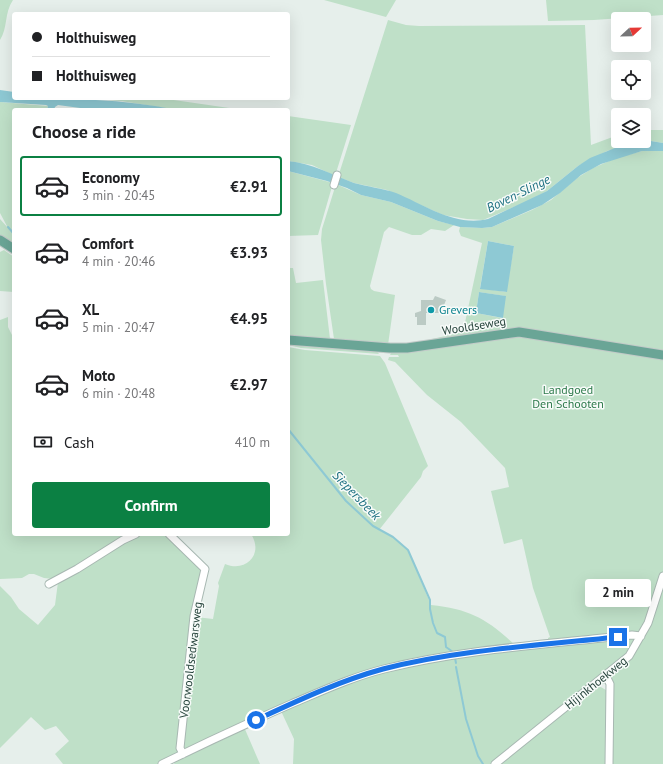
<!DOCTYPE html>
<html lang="en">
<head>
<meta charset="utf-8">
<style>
  body { margin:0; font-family:"PT Sans",sans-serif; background:#f6f6f6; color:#202124; height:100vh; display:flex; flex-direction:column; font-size:15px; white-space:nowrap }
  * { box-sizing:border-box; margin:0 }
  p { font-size:13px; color:#757577 }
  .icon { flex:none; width:22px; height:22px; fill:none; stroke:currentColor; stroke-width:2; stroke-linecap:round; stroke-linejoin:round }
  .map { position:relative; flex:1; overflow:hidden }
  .drawer { position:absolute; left:12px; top:108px; width:278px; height:428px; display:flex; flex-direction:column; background:#fff; border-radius:4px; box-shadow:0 4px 16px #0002 }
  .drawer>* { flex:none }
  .hud { position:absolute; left:12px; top:12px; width:278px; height:88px; border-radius:4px; box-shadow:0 4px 16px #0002; display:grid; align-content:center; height:88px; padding:0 20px; background:#fff }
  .needle { width:26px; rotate:68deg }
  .buttons { position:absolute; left:611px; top:12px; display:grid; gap:8px }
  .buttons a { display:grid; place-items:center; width:40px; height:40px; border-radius:4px; background:#fff; box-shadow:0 4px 16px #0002; font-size:20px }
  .end { position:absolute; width:18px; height:18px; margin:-9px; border:5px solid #1a73e8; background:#fff; box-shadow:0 0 0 2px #fff }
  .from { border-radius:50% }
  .bubble { position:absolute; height:28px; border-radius:4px; background:#fff; box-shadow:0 4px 16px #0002; font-size:13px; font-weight:700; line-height:28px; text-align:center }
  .hud b { display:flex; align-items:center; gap:14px; height:38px; font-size:15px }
  .hud b+b { border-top:1px solid #e0e0e0 }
  .hud i { width:10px; height:10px; background:#202124 }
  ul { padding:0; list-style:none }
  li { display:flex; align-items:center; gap:12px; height:60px; margin:0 8px 6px; padding:0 12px; border:2px solid transparent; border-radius:4px }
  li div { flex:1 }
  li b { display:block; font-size:15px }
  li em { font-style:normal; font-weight:700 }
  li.on { border-color:#0b8043 }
  li>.icon { width:36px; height:36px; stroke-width:1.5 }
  h2 { padding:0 20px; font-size:18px; line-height:48px }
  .pay { display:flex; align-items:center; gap:10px; height:44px; padding:0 20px; font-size:15px }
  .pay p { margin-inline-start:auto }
  .primary-button { display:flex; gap:8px; margin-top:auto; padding:8px 20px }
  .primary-button a { flex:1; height:46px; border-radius:4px; background:#0b8043; color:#fff; font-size:16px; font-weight:700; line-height:46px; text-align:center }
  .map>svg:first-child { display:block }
</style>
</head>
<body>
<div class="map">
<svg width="663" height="764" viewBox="0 0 663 764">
  <rect width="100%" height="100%" fill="#e6efeb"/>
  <path fill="#bfe0c8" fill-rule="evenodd" d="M0,0h13c-9,13 -5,28 -13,40z
    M324,0h72l-10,17z
    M546,0h117v15l-69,5 -46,1z
    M388,20l18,5 13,1 166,-1 6,120 27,-10v6h26v-11h19v13l-12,-2 -12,2 -32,8 -29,15 -31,25 -21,11 -43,18 -16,-1 -24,-4 -56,-25 -33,-7 -16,-6z
    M81,98h79l83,12h-66l-56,-9z
    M0,102l48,4 -1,4h-33v137l-14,-10v-18l8,9 -8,-15z
    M288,116l63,9 -16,51 -23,-11 -24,-4z
    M654,150l9,1v613h-52l1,-85 -13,7 7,4 3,6 -1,68h-110l93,-75 -15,8 -84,67h-199l1,-25 -13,-28c23,-11 46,-23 70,-31 68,-21 138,-27 208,-35l-1,-5 -1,1c-59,7 -119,10 -176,27 -68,19 -131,53 -195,82l-3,-4 13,-129 17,2 6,-33 -1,-3 7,-19c21,9 39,-10 26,-30h37v-187l17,3 75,6 5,7 43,103 -5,5 -2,6 -42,53 15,8 14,12 23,55c39,4 56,14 84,40l33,-5v-2l2,-1 -17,-49 -11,-49 -18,5 -13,-53 18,-4 -4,-19 -44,-46 -34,-27 -32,-33 -7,-2 1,-3h10l-1,-2h-8l3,-5 -1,-2 71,-16 19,-89 -21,-7 -2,-5 1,-4 22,1 10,-1 40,-17 19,-10 26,-22 16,-10 23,-10 26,-7zM488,241l26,5 -8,46 -26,-4zM479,292l26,4 -3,22 -26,-5z
    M288,171l45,12 -15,52 -30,1z
    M336,184l25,11 30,7 47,19 16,4 -9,6 -14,-2 -10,6h-9l-23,-8 -5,5 -14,54 1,3 3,2 21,4 -7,50 -52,-4 -2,-2 -8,-55 -5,-44 1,-11z
    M4,250l10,7v35l-14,-1v-39z
    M288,268h5l3,15 27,-3 7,59 -42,-1z
    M8,317v10l6,12v195h112l3,2 -76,43 -9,-1 -10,-4h-5l-7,4 -22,1v-259z
    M288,343l87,6 4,5 -78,-6 -13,-3z
    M141,534h25l37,34 -25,186 -20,10h-95l-8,-10 14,-13 -13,-15 -11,4 -14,-13 -31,31v-162l11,11 8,12 19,16 17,-20 3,-23 71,-44z
    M244,727l16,37h-86l2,-5z"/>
  <path fill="#8ec9d4" d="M0,90l14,2v6c55,0 109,1 163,12h-82l-37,-5 -3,2 -1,3h-7l1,-4 -2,-1 -46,-3z
    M651,141l12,2v8h-21l-41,13 -20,11 -21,18 -18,12 -50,22 -10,1 -22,-1 -22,-6 -47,-19 -30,-7 -14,-7 -20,-7 -39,-10v-10c24,2 44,14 66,22 14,4 28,5 42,10 29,12 59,34 92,26l59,-28 31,-25 12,-8 30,-12z
    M488,241l26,5 -7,46 -27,-3z
    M479,292l27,4 -3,22 -27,-5z"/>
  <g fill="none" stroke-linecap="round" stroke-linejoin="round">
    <path stroke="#8ec9d4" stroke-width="2" d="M8,227l6,7
      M288,429l58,72 27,25 20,11 15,13 22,50v9l3,14 4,10 8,4 1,10 7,5
      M455,658l1,5
      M456,667l10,52 12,37 5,8"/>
  </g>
  <path fill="#bbcac4" d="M435,296l11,4 -5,13h-15v12h-9v-8h-2v-4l6,-2v-11h12z"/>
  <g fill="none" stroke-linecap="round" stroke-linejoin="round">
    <defs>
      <path id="minor" d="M334,185l3,-10
        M169,534l36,35 -11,47 -14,132 3,6
        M49,584l28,-15 46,-29 13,-6
        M606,676l4,8 -1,80
        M162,764c43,-21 86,-41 129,-60 31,-13 61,-27 93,-35 81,-20 166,-25 248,-34l9,1
        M495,764l134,-108 19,-33 15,-47"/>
      <path id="major" d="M0,240l14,9
        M288,340l102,8h17l112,-16 144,23"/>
    </defs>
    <use href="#minor" stroke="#a8b8b2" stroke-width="9"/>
    <use href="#major" stroke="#c2cac8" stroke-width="11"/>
    <use href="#minor" stroke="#fff" stroke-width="7"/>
    <use href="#major" stroke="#6aa596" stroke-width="9"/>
  </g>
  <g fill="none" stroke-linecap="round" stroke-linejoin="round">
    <path stroke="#1a73e8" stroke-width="5" d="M256,720c41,-19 83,-39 127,-51 74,-19 158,-24 235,-32"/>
  </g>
  <circle fill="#0f9aa8" stroke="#f7fbf9" stroke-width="1.5" cx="431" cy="310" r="4"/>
  <g text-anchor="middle" stroke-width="3" stroke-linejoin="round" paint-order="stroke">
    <g font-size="12" fill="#0d838f" stroke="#f7fbf9" text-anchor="start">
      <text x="439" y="314">Grevers</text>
    </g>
    <g font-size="12" fill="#24423a" stroke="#f7fbf9">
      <text transform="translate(474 326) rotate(-9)" y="4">Wooldseweg</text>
      <text transform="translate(191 660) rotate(-83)" y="4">Voorwooldsedwarsweg</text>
      <text transform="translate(596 683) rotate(-39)" y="4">Hijinkhoekweg</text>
    </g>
    <g font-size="12" fill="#2d7a4b" stroke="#f7fbf9">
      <text x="568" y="394">Landgoed<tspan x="568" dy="14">Den Schooten</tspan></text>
    </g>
    <g font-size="13" font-style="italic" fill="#1c6f80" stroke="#f7fbf9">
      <text transform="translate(518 193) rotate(-26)" y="5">Boven-Slinge</text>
      <text transform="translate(357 495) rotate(46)" y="5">Siepersbeek</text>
    </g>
  </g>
</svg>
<div class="buttons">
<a><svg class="needle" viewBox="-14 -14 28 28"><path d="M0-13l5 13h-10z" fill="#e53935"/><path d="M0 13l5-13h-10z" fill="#757577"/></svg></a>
<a><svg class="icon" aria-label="locate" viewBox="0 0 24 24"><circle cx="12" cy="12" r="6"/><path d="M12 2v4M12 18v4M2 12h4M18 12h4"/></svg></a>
<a><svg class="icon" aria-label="layers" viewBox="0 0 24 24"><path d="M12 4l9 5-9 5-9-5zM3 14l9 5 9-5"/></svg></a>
</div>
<i class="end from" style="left:256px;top:720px"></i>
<i class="end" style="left:618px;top:637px"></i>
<div class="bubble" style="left:585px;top:579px;width:66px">2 min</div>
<div class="hud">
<b><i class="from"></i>Holthuisweg</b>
<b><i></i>Holthuisweg</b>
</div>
<section class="drawer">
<h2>Choose a ride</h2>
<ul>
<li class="on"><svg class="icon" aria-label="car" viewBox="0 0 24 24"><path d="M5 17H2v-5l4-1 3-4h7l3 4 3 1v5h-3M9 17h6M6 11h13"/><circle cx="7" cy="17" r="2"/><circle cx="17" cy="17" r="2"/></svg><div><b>Economy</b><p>3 min · 20:45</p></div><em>€2.91</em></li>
<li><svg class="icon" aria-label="car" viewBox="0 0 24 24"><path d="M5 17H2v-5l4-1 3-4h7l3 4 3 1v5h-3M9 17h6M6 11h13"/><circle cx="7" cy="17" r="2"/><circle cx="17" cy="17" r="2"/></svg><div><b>Comfort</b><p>4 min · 20:46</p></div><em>€3.93</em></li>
<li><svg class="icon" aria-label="car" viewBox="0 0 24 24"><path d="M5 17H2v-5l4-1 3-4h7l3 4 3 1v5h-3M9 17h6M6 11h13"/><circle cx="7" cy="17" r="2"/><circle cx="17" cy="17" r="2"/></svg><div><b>XL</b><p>5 min · 20:47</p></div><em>€4.95</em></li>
<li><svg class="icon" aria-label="car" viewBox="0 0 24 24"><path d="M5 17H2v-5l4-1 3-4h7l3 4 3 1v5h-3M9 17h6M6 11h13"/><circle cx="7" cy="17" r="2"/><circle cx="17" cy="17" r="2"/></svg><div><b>Moto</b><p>6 min · 20:48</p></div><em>€2.97</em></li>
</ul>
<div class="pay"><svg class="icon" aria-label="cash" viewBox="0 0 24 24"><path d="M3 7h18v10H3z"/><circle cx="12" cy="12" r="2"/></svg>Cash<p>410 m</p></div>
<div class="primary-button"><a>Confirm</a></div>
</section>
</div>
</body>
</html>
